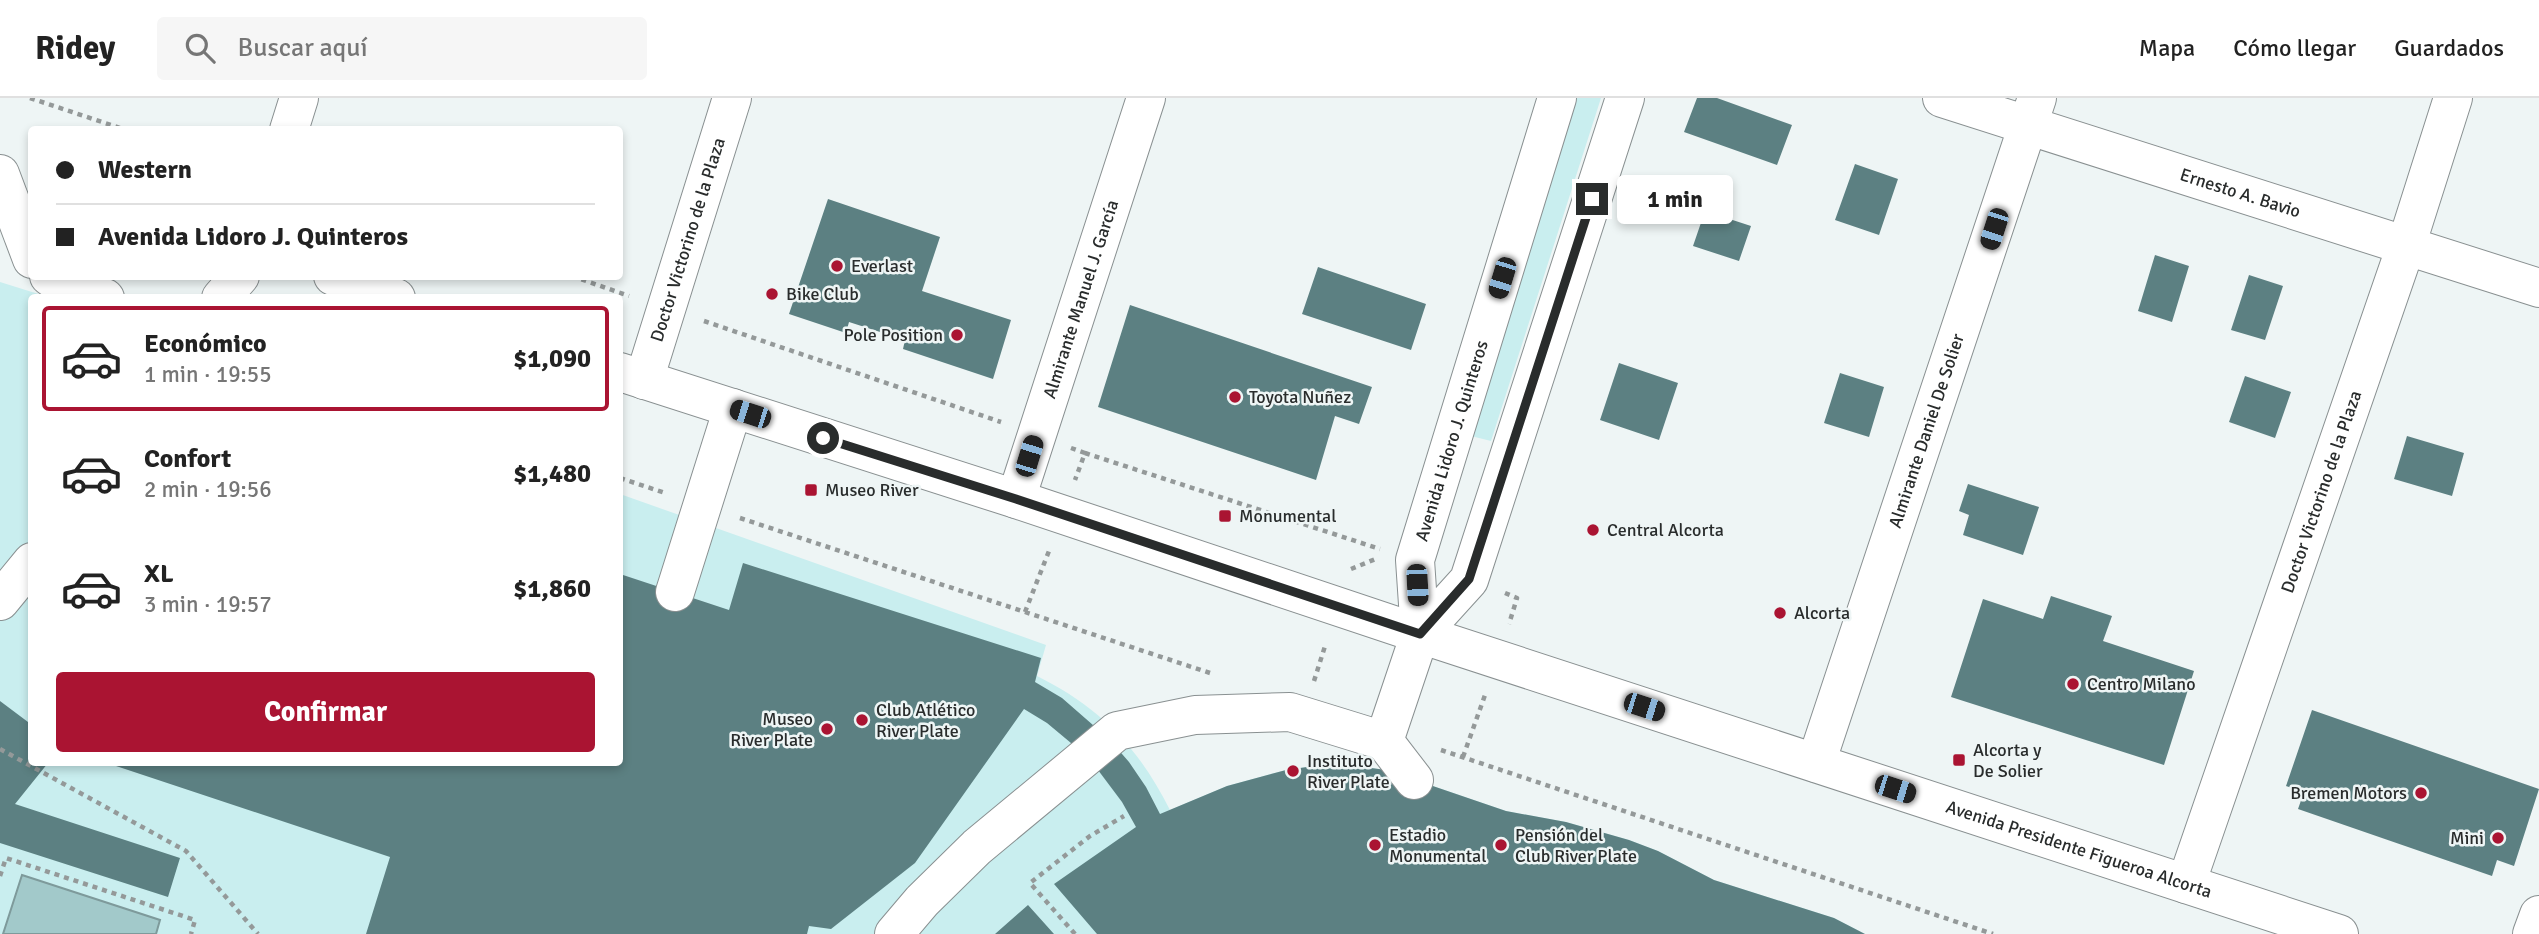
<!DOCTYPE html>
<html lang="es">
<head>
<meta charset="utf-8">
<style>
  body { margin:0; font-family:Signika,sans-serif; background:#f6f6f6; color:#222; height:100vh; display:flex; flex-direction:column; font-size:26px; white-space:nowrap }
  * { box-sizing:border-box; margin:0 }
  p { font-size:23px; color:#767676 }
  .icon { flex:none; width:38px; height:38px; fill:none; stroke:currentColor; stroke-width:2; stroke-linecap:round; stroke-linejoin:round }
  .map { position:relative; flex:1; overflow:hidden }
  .panel { position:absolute; left:28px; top:196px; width:595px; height:472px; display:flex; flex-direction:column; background:#fff; border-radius:7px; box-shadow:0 4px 10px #0003 }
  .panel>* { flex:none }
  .top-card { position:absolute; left:28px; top:28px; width:595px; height:154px; border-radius:7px; box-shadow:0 4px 10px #0003; display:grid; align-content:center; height:154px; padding:0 28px; background:#fff }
  .end { position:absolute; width:32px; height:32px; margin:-16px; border:9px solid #292c2c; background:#fff; box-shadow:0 0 0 4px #fff }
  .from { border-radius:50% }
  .bubble { position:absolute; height:49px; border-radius:7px; background:#fff; box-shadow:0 4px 10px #0003; font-size:23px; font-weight:800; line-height:49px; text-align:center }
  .car { position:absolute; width:21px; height:42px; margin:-21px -10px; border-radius:9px; box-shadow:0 0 5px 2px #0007; background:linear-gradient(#222 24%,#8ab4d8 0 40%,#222 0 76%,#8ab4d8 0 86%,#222 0) }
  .top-card b { display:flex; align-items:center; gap:24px; height:66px; font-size:26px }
  .top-card b+b { border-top:2px solid #e0e0e0 }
  .top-card i { width:18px; height:18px; background:#222 }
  ul { padding:12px 0 0; list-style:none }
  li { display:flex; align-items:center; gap:21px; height:105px; margin:0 14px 10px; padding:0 14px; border:4px solid transparent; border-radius:7px }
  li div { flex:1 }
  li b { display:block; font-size:26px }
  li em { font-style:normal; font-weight:800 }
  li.on { border-color:#aa1432 }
  li>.icon { width:63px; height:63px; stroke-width:1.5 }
  .primary-button { display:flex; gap:14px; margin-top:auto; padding:14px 28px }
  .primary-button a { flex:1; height:80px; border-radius:7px; background:#aa1432; color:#fff; font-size:28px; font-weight:800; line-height:80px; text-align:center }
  header { display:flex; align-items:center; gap:42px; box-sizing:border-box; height:98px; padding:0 35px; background:#fff; border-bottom:2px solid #e0e0e0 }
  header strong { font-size:33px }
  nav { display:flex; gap:38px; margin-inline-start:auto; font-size:24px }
  .search { width:490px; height:63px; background:#f6f6f6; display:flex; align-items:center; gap:18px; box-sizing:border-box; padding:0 24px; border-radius:7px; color:#767676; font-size:26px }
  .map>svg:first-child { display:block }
</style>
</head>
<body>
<header>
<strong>Ridey</strong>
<div class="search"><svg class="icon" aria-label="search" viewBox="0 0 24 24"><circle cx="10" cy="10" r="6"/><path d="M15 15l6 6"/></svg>Buscar aquí</div>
<nav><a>Mapa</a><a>Cómo llegar</a><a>Guardados</a></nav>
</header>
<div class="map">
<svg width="2539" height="836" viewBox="0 0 2539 836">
  <rect width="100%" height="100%" fill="#eef5f5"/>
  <path fill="#c9eeef" d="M1572,0h29l-110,343 -24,-6z
    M0,184l48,15 -16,1v465h588v-269l426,151 -9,31c64,32 101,71 133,134l57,-24 59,-16 49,-7 51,7 120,41 60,11 63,18 29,11 56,29 120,38 31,16h-1865z"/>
  <path fill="#a2c9ca" stroke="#7e9a9b" stroke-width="2" d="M22,777l138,45 -4,14h-153z"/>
  <path fill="#5c8082" d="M1697,0h20l75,27 -15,40 -93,-33z
    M1855,66l43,15 -19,56 -44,-15z
    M828,101l112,38 -18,54 89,29 -18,59 -90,-30 2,-9 -56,-18 -3,11 -57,-19z
    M1705,113l46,15 -12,35 -46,-15z
    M2155,157l34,11 -17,56 -34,-11z
    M1318,169l108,37 -15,46 -109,-36z
    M2249,177l34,11 -18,54 -34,-10z
    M1130,207l242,82 -13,37 -24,-8 -19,64 -218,-73z
    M1619,265l59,20 -19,57 -59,-20z
    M1840,275l44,14 -15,50 -45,-14z
    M2245,278l46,16 -16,46 -46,-16z
    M2407,338l57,17 -12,43 -58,-17z
    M1968,386l71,23 -16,48 -60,-20 6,-20 -10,-4z
    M743,465l298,95 -6,24 27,16 47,41 20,23 17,25 14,27 67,-28 59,-16 49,-7 51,7 120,41 60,11 63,18 29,11 56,29 120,38 31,16h-768l-43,-50 82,-57 -14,-25 -33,-44 -42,-35 -23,-14 -109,154 -84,66 -22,-3 -2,8h-441l24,-77 -283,-94h513v-189l109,36z
    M2051,498l61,20 -9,25 91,30 -30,94 -213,-68 32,-98 60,20z
    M0,603l32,24v38h16l-33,41 165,54 -12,39 -168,-54z
    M2312,612l227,79 -25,77 -17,-6 -5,16 -194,-67 6,-17 -18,-6z
    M1028,807l26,29h-59z"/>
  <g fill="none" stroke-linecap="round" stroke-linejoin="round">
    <defs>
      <g id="minor">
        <path id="s1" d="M1942,0l597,190"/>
        <path d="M289,32l10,-32"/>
        <path id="s2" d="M644,282l88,-282"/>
        <path id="s3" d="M1016,401l130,-401"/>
        <path d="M675,494l58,-184"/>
        <path d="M0,503l32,-39"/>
        <path d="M1420,536l49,-54 156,-482"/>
        <path d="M1384,643l30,39"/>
        <path id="s4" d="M1816,665l221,-665"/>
        <path id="s5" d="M2186,786l220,-638 47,-148"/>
        <path id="s6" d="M894,836l28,-33 55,-54 140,-116 78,-16 95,-3 94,29 36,-107 -5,-74 142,-462"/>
        <path d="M2532,836l7,-19"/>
      </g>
      <g id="major">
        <path d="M0,76l32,85"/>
        <path d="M49,178l8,6 48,16"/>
        <path d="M333,178l63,22"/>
        <path d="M221,200l19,-22"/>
        <path id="s7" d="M620,274l396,127 404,135 919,300"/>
      </g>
    </defs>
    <use href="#minor" stroke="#899091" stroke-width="40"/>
    <use href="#major" stroke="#899091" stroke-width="40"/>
    <path stroke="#949999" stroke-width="4.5" stroke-dasharray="5 5" stroke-linecap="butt" d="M30,0l96,32
      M572,178l57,20
      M704,223l297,101
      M1071,350l14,5 -10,27
      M1085,355l295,96
      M620,380l45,15
      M740,420l470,155
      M1351,471l27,-11
      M1505,495l12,5 -8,26
      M1025,514l24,-61
      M1314,583l12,-38
      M0,651l186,102 72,83
      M1441,652l552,184
      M1463,659l22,-62
      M0,778l6,-18 189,62 -4,14
      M1075,836l-45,-51 60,-47 34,-20"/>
    <use href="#minor" stroke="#fff" stroke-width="38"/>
    <use href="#major" stroke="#fff" stroke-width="38"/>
  </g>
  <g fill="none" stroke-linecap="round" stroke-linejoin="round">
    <path stroke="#292c2c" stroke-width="9" d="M823,340l193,61 404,135 49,-55 123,-380"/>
  </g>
  <g fill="#aa1432" stroke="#eef5f5" stroke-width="2.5">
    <circle cx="837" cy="168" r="7"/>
    <circle cx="772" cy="196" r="7"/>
    <circle cx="957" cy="237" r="7"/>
    <circle cx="1235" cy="299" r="7"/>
    <rect x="804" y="385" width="14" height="14" rx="3.5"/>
    <rect x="1218" y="411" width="14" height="14" rx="3.5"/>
    <circle cx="1593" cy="432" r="7"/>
    <circle cx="1780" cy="515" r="7"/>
    <circle cx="2073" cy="586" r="7"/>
    <circle cx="862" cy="622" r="7"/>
    <circle cx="827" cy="631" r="7"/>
    <rect x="1952" y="655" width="14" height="14" rx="3.5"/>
    <circle cx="1293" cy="673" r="7"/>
    <circle cx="2421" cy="695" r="7"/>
    <circle cx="2498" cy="740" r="7"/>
    <circle cx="1375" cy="747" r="7"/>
    <circle cx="1501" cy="747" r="7"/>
  </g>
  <g text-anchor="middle" stroke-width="5" stroke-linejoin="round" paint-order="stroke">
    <g font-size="18" fill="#292c2c" stroke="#eef5f5">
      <text dy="6" stroke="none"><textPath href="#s1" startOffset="313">Ernesto A. Bavio</textPath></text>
      <text dy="6" stroke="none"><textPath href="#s2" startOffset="147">Doctor Victorino de la Plaza</textPath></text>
      <text dy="6" stroke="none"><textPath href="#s3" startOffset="210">Almirante Manuel J. García</textPath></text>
      <text dy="6" stroke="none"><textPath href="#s4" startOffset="350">Almirante Daniel De Solier</textPath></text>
      <text dy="6" stroke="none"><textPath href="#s6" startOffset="887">Avenida Lidoro J. Quinteros</textPath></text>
      <text dy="6" stroke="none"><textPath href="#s5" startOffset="415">Doctor Victorino de la Plaza</textPath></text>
      <text dy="6" stroke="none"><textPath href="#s7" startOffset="1535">Avenida Presidente Figueroa Alcorta</textPath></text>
    </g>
    <g font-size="18" fill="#292c2c" stroke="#eef5f5" text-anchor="start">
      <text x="851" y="174">Everlast</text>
      <text x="786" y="202">Bike Club</text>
      <text x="943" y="243" text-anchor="end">Pole Position</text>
      <text x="1249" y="305">Toyota Nuñez</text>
      <text x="825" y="398">Museo River</text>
      <text x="1239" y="424">Monumental</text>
      <text x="1607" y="438">Central Alcorta</text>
      <text x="1794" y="521">Alcorta</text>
      <text x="2087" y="592">Centro Milano</text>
      <text x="876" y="618">Club Atlético<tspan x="876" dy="21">River Plate</tspan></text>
      <text x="813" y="627" text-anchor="end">Museo<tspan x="813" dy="21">River Plate</tspan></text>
      <text x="1973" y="658">Alcorta y<tspan x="1973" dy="21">De Solier</tspan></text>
      <text x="1307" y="669">Instituto<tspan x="1307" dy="21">River Plate</tspan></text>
      <text x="2407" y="701" text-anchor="end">Bremen Motors</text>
      <text x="1389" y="743">Estadio<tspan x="1389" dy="21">Monumental</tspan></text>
      <text x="1515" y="743">Pensión del<tspan x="1515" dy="21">Club River Plate</tspan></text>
      <text x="2484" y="746" text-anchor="end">Mini</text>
    </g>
  </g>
</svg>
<i class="end from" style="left:823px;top:340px"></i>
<i class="end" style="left:1592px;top:101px"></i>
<div class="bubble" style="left:1617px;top:77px;width:116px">1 min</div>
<i class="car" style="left:1994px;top:131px;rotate:198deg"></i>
<i class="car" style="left:1502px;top:180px;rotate:197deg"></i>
<i class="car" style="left:750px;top:316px;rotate:288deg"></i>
<i class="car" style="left:1029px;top:358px;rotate:17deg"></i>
<i class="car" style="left:1417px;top:487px;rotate:177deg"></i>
<i class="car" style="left:1644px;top:609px;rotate:108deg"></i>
<i class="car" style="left:1895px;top:691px;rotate:108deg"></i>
<div class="top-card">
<b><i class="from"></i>Western</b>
<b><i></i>Avenida Lidoro J. Quinteros</b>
</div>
<section class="panel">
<ul>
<li class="on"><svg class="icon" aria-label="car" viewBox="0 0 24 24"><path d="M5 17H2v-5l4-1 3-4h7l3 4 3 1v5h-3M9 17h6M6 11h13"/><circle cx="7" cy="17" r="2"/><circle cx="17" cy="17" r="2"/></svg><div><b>Económico</b><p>1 min · 19:55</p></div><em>$1,090</em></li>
<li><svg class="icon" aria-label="car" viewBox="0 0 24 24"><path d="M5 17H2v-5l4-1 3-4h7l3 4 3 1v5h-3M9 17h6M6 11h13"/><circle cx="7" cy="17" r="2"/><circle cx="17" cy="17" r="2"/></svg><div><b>Confort</b><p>2 min · 19:56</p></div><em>$1,480</em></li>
<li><svg class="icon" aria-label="car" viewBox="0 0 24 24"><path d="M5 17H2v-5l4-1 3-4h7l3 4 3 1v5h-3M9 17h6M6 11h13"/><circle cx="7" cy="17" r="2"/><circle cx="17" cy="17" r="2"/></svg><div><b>XL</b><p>3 min · 19:57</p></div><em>$1,860</em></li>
</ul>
<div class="primary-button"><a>Confirmar</a></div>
</section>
</div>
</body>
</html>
